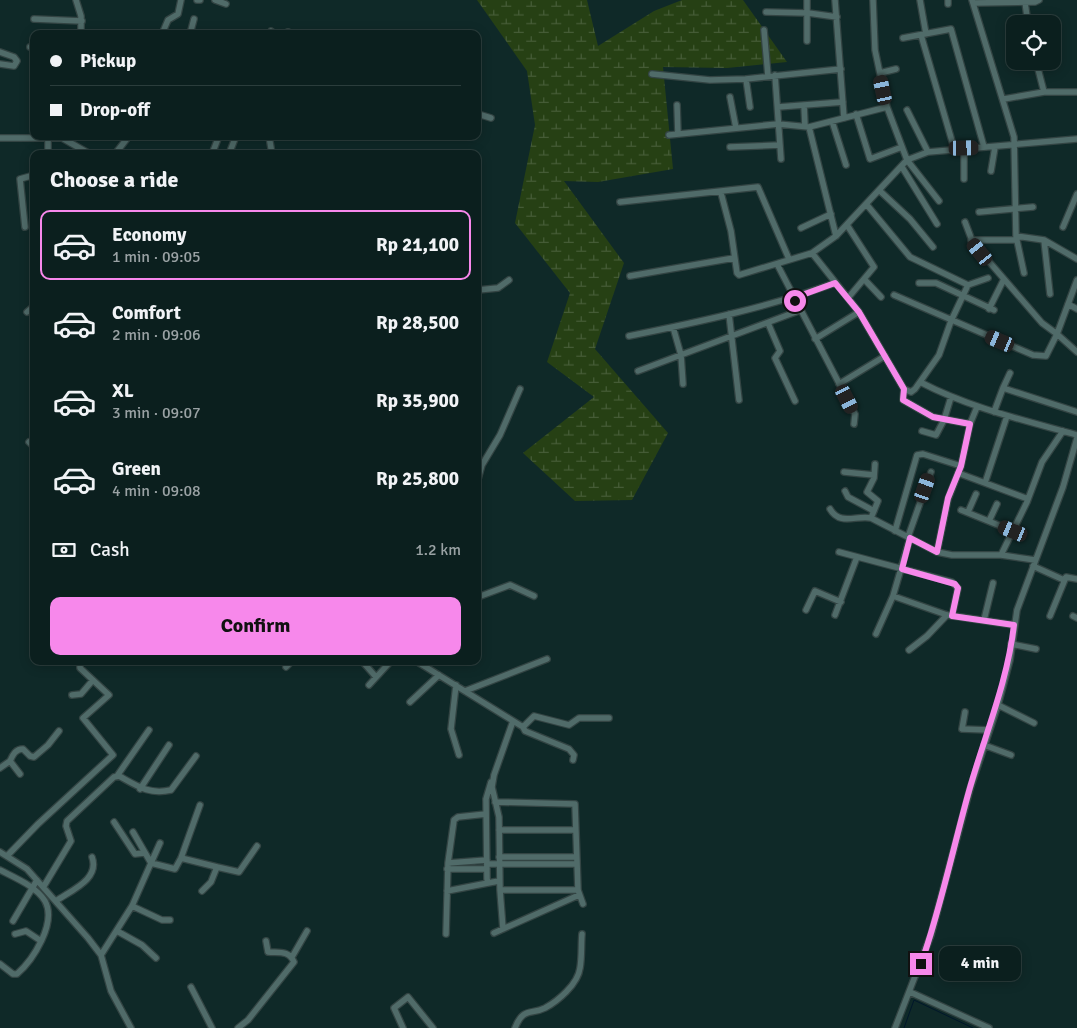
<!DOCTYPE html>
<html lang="en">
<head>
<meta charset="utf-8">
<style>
  body { margin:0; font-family:Signika,sans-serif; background:#142727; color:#f1f3f6; height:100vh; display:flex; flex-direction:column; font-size:19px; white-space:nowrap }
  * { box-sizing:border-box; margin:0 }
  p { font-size:16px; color:#9aa2a4 }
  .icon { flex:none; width:28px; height:28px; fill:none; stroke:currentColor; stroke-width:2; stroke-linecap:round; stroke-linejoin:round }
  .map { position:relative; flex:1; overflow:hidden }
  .panel { position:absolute; left:30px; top:150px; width:451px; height:515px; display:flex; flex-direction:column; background:#0b1f1e; border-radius:10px; box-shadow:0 2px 12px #0003,0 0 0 1px #2b3d3c }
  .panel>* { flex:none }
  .hud { position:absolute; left:30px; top:30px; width:451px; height:110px; border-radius:10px; box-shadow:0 2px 12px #0003,0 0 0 1px #2b3d3c; display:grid; align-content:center; height:110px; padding:0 20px; background:#0b1f1e }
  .buttons { position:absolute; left:1006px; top:15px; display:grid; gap:10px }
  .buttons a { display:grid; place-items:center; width:55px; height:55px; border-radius:10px; background:#0b1f1e; box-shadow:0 2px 12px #0003,0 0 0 1px #2b3d3c; font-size:25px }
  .end { position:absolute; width:22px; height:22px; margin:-11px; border:6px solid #f788eb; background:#111; box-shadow:0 0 0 2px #111 }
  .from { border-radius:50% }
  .bubble { position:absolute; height:35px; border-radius:10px; background:#0b1f1e; box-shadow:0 2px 12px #0003,0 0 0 1px #2b3d3c; font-size:16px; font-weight:700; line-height:35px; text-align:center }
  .car { position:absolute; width:15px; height:30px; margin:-15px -8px; border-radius:6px; box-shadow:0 0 4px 1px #0007; background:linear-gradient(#222 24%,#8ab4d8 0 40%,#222 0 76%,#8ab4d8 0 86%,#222 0) }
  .hud b { display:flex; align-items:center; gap:18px; height:48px; font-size:19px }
  .hud b+b { border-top:1px solid #2b3d3c }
  .hud i { width:12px; height:12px; background:#f1f3f6 }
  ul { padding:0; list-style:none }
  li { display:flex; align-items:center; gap:15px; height:70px; margin:0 10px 8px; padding:0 10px; border:2px solid transparent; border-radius:10px }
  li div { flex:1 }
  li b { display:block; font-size:19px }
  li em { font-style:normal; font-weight:700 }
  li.selected { border-color:#f788eb }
  li>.icon { width:45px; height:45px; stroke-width:1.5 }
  h2 { padding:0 20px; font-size:22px; line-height:60px }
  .pay { display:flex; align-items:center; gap:12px; height:55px; padding:0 20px; font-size:19px }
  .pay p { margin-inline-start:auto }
  .primary-button { display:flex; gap:10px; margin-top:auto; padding:10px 20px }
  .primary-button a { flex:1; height:58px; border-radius:10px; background:#f788eb; color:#111; font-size:20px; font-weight:700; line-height:58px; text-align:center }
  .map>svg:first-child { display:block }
</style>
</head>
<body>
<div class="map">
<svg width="1077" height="1028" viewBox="0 0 1077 1028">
  <defs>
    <pattern id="wetland-marsh" width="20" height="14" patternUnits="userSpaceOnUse" patternTransform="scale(1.25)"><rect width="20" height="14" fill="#264014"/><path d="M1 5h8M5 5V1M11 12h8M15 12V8" fill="none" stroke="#465c37"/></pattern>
  </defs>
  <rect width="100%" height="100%" fill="#0f2928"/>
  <path fill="url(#wetland-marsh)" d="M477,0h110l11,46 56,-35 28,-11h61l44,62 -60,6 -64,-1 10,102 -75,13 -34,-1 60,82 -29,86 73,84 -36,67 -57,1 -52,-48 71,-56 -47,-35 23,-69 -55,-70 20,-98 -8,-54z"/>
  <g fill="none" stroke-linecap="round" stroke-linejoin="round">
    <path stroke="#01172b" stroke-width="1" d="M904,1028l10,-28 59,28"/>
    <defs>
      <path id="minor" d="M76,0l5,16v18
        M197,0h3
        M215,0l11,4
        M835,0l9,118
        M873,0l2,50 12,57 20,53 32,41
        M920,0l6,34
        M948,0v4
        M972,0l42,137 2,99 8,37
        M1025,2l3,22
        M973,3l62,-1 4,-2
        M766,12l42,1 29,4
        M34,19l48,2
        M764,30l4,46
        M162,34l6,-14 10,-6 3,-14
        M190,34l4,-15
        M270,34l1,-3
        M288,34v-2
        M921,35l33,113
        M903,38l48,-9 33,118
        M807,41v-41
        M30,47h4
        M0,52l14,5 3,4 -3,5 -14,-2
        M1036,61l8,31
        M880,73l16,-4
        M652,74l58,6 36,-1 95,-10
        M775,75l6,84
        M746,79l4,28
        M730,97l6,31
        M1004,99l40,-7h33
        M677,105l1,29
        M804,105l1,21
        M778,107l65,-5
        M907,110l21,42
        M478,114l13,4
        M856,114l14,45 32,-12
        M832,121l14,44
        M669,135l109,-11 31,3
        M269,136l3,18
        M0,138h62l28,16
        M48,140v14
        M730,147l50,-2
        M964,147v32
        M115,154l14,-18
        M212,154l7,-18
        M229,154l7,-18
        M902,167l35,57
        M991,171l4,-24
        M880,191l30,28 23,28
        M721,193l10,38 6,42 2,2 73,-22 24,-17 71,-76 21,-8 149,-13
        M620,202l138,-15 31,72
        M867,205l43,52 58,28
        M979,212l54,-5
        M847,225l27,42 -26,31
        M25,227l-5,-48 14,-4
        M1063,227l14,-33
        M801,228l30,-14
        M836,236l-27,-109 78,-20
        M1016,236l28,4 33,19
        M971,240h46
        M1044,240l6,54
        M812,253l47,59 45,77 -1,11 30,17 37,7
        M777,264l78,150 -1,10
        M630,276l104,-18
        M864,279l17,18
        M1077,280l-20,54 20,18
        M919,283h17l58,27
        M478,290l20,-2 11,-8
        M894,295l139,60 13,1 11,-22 -15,-11 -69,-80 -8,-21
        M1068,304l9,5
        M989,309l15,-30
        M27,312l7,-6
        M729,314l10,86
        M768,323l12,28 -5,7 20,43
        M673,327l8,28 2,29
        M629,336c70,-14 140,-29 206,-53
        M815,339l44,-27
        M638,371l163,-61
        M920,382c50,26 103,38 157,53
        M839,384l46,-28
        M1003,388l7,-15
        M904,389l7,3 4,-3 24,-34 12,-34 17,-36 20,-7
        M994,412l9,-24 74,24
        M922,431l14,4 8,-15 7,-23
        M29,442l5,5
        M844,472l30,3
        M958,473l70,26
        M478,479l4,-14 18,-30 20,-46
        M34,482v8
        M985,483l22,-67
        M845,491l3,6 26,14
        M830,509c10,17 26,6 41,9l66,34 15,3h49l34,5
        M961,510l52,21
        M968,512l8,-18
        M871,518l7,-17 -11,-9 7,-14 1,-14
        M989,521l8,-17
        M895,531l22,-76 6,-1 38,12
        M908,537l23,-65
        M839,552l113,30 6,6 -6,28
        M937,552l11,-53 13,-33 9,-42 7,-17
        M1001,555l26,-53 15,-40 21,-31
        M1033,566l31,14
        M893,596l54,19 67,10
        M478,597l32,-12 24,11
        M806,610l9,-19 26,11
        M835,615l22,-58
        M1050,616l16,-39 11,2
        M1073,616l4,2
        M984,620l9,-37
        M876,634l17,-38 17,-58
        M1011,644l25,5
        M909,650l18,-14 20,-21
        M362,661l14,16
        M416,661l107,66 2,4 44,18 5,6 -1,5
        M286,667l6,-6
        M369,685l22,-24
        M456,685l-5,44 8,26
        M465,691l82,-32
        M72,695l9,-1 12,-14
        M410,702l29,-27
        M998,705l36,18
        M965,712l-3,17 27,1
        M513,721l-19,54 -2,12 7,30 1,73h78l5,14
        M523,727l11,-11 35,9 10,-7h30
        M984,745l27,10
        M10,761c3,-7 6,-12 13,-12l7,7 4,1 14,-12 11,-14
        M0,768l10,-7 10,13
        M117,776l32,-46
        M491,782l-5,17 1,80 1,4 11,-2
        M140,789l29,-44
        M495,802l80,2 3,86
        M114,822l21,32 9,-1
        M38,824l75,-69 -30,-37 26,-23 -29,-27v-7
        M499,830h76
        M160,843l-9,20 24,6 6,-11 19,-53
        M0,852l27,17 61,69 13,17 10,36 20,37
        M7,856l31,-32
        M499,857h77
        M181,858l36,9 -6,15 -9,9
        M448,863l39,-3
        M487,864h89
        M217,867l22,5 18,-26
        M447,869h40
        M0,870c15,8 36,16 45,31 12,22 -12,59 -28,73h-4l-13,-10
        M44,886l27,-45 -5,-15 1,-5 47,-44 5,-1c18,10 30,19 52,14l25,-34
        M500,890l3,39
        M447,891l41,-8
        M56,901c16,-11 44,-22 36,-44
        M132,906l30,14h8
        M13,921l24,-41
        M117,931l25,14 14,13
        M494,933l85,-38
        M15,934l11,-3 15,10
        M446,934l2,-71 6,-43 4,-3 28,-3
        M101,955l31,-49 19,-43 -18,-31
        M292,957l15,-26
        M191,987l21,41
        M910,992l79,36
        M238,1028l10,-8 46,-58c-5,-12 -15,-9 -26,-10l-2,-11
        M403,1028l-9,-20 14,-11 25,31
        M515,1028c8,-21 16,-13 30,-20 13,-7 33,-24 35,-40 2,-11 1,-23 2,-34
        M895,1028l36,-93 39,-146 28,-84 12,-45 7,-50 46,-123 14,-49"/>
    </defs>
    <use href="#minor" stroke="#334443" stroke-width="8"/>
    <use href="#minor" stroke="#506b69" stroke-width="5.5"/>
  </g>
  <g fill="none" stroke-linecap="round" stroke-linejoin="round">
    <path stroke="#f788eb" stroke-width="6" d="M795,301l-1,-3 41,-15 24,29 45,77 -1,11 30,17 37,7 -9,42 -13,32 -11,54 -27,-14 -8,31 53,15 3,4 -6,28 62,9c-7,59 -29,109 -45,166 -16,57 -28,116 -48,173"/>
  </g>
</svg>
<div class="buttons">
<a><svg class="icon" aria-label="locate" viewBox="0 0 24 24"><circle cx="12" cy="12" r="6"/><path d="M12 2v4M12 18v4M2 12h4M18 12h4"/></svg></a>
</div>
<i class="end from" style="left:795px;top:301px"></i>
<i class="end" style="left:921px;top:964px"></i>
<div class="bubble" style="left:939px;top:946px;width:82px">4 min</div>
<i class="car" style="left:883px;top:90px;rotate:348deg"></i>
<i class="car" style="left:964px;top:148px;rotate:89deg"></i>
<i class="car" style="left:980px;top:252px;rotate:321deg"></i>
<i class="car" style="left:1000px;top:341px;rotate:293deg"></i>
<i class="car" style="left:847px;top:399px;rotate:153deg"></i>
<i class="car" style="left:925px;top:488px;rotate:19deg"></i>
<i class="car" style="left:1013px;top:531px;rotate:292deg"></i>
<div class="hud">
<b><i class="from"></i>Pickup</b>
<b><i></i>Drop-off</b>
</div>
<section class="panel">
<h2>Choose a ride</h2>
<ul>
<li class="selected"><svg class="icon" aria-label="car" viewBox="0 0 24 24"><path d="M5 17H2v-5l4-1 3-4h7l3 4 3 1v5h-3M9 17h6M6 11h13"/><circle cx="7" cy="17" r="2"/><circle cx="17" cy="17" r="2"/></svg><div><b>Economy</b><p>1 min · 09:05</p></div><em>Rp 21,100</em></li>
<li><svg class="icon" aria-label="car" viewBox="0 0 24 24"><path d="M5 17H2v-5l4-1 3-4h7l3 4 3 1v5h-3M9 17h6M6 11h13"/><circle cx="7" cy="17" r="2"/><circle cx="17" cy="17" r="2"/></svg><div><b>Comfort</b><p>2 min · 09:06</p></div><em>Rp 28,500</em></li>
<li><svg class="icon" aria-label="car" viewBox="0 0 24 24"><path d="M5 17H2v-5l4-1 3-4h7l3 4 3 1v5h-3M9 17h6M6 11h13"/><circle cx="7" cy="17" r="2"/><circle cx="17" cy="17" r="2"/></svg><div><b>XL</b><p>3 min · 09:07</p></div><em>Rp 35,900</em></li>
<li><svg class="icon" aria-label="car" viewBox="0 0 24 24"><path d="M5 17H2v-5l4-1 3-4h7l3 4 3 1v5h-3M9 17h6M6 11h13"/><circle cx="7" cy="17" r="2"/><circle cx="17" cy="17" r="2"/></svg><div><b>Green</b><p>4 min · 09:08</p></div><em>Rp 25,800</em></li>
</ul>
<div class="pay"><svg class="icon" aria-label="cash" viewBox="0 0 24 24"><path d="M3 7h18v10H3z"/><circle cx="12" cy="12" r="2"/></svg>Cash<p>1.2 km</p></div>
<div class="primary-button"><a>Confirm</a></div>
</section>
</div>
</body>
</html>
